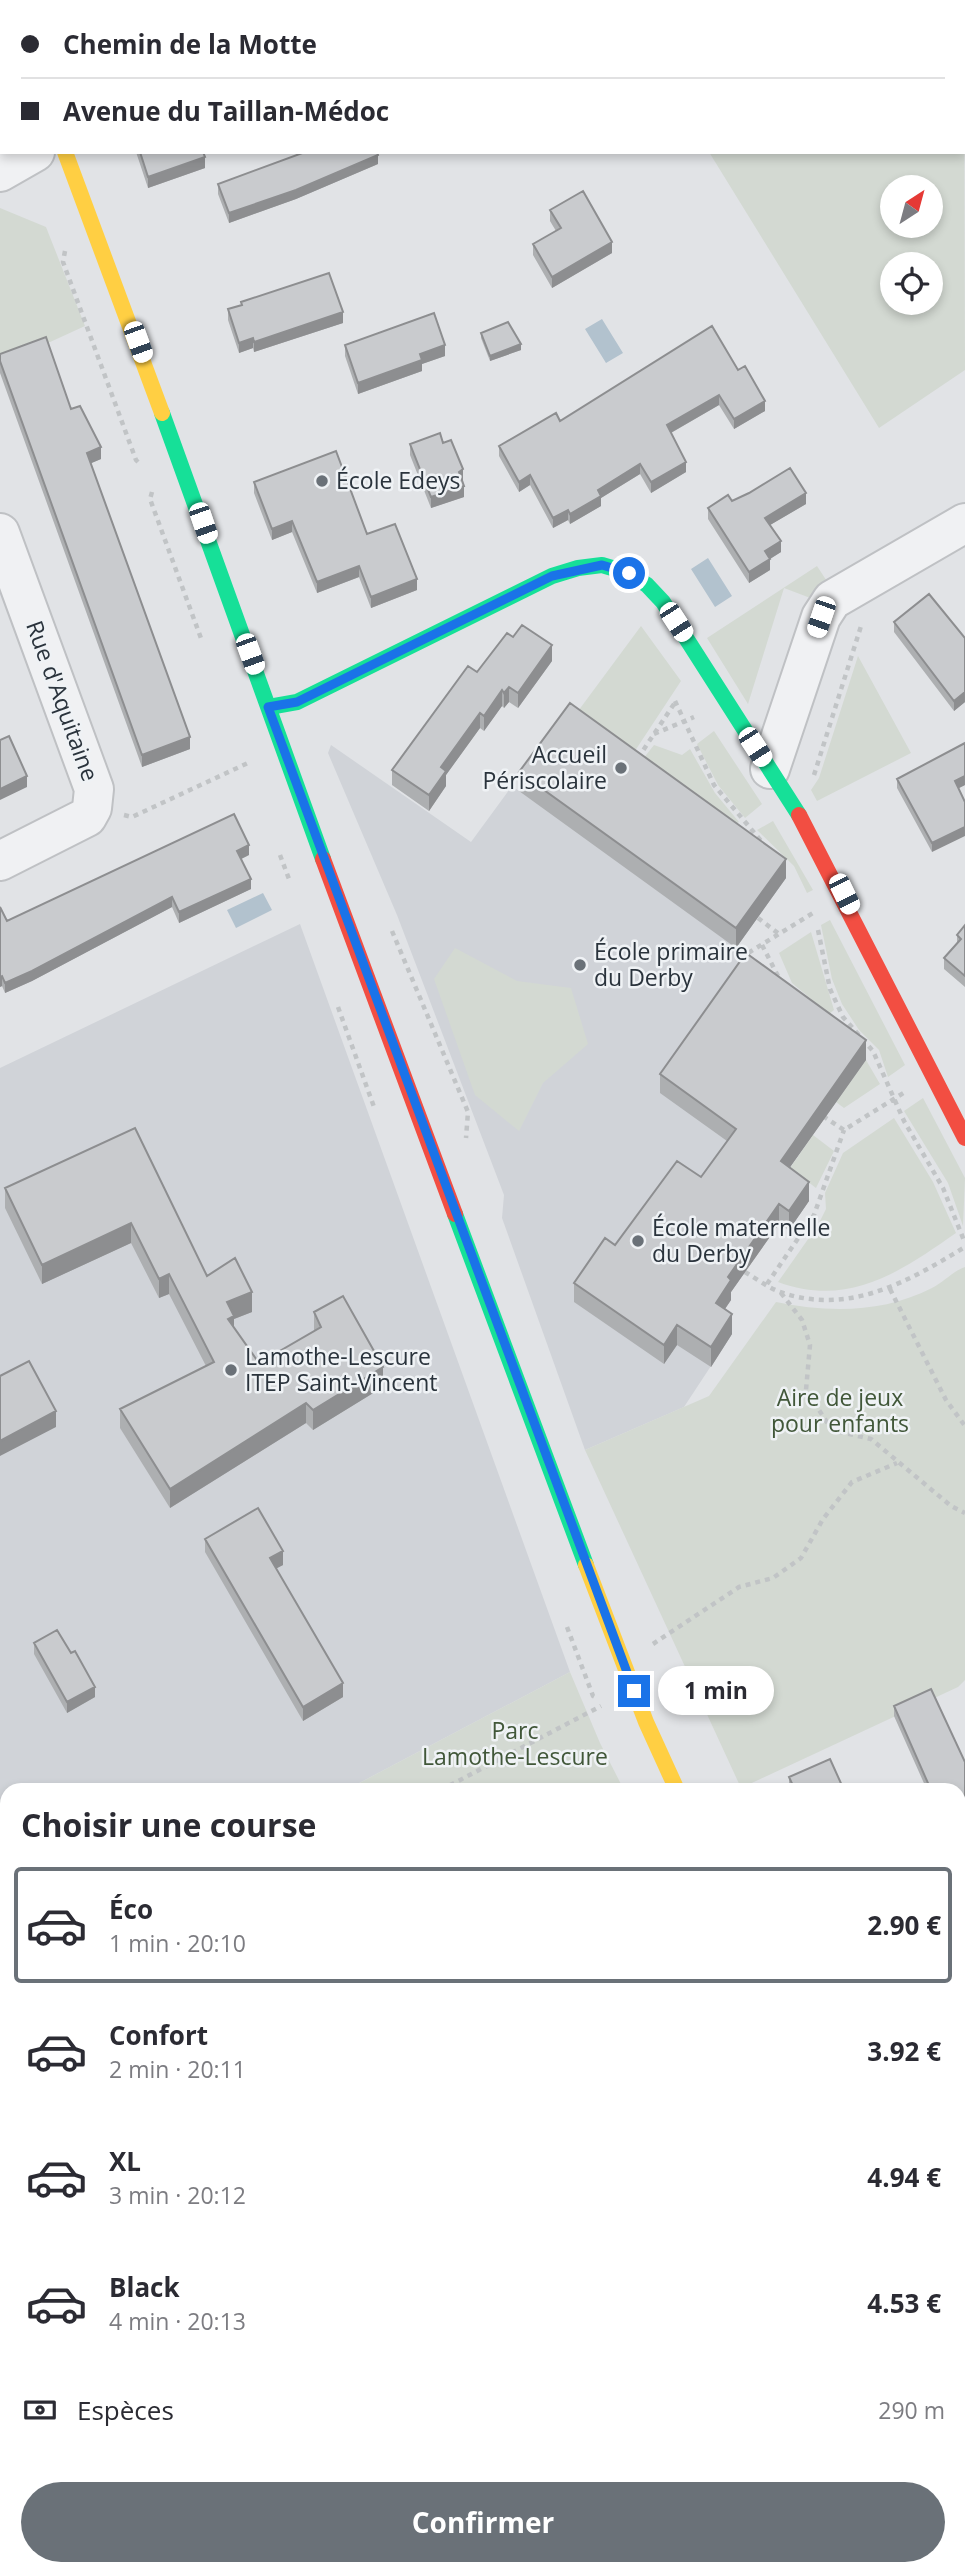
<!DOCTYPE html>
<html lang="fr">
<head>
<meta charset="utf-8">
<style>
  body { margin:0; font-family:"Open Sans",sans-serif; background:#f2f2f3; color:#2b2b33; height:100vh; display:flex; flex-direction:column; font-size:26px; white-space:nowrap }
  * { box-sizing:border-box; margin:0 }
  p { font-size:23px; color:#7c7c81 }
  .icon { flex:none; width:38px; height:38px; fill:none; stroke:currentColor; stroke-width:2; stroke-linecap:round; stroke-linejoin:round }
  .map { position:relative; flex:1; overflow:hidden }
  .sheet { position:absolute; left:0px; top:1783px; width:966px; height:793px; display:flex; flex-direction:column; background:#fff; border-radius:21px 21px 0 0; box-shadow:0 4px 10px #0003 }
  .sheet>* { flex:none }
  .guide { position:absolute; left:0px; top:0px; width:966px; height:154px; box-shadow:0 4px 10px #0003; display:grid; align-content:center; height:154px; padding:0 21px; background:#fff }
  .needle { width:46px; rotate:36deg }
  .controls { position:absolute; left:880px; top:175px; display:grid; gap:14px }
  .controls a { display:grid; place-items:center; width:63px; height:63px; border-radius:50%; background:#fff; box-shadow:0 4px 10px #0003; font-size:35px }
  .end { position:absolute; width:32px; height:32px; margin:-16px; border:9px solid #1a73e8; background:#fff; box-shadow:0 0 0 4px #fff }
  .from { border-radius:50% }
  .bubble { position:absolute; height:49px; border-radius:24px; background:#fff; box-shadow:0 4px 10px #0003; font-size:23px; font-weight:700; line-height:49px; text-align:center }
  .car { position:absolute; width:21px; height:42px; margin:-21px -10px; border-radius:9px; box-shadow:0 0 5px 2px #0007; background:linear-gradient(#fff 24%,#345 0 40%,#fff 0 76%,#345 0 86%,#fff 0) }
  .guide b { display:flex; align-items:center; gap:24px; height:66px; font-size:26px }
  .guide b+b { border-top:2px solid #e1e1e2 }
  .guide i { width:18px; height:18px; background:#2b2b33 }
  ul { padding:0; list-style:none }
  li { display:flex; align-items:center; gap:21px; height:116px; margin:0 14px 10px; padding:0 7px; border:4px solid transparent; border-radius:7px }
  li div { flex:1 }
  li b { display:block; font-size:26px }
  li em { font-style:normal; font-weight:700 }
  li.on { border-color:#6a7178 }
  li>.icon { width:63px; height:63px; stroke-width:1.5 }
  h2 { padding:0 21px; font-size:32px; line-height:84px }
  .pay { display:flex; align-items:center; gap:18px; height:77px; padding:0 21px; font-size:26px }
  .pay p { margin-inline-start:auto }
  .cta { display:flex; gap:14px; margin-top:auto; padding:14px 21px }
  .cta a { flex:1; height:80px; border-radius:42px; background:#6a7178; color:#fff; font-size:28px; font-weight:700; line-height:80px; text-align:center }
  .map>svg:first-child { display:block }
</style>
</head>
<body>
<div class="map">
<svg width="965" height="2575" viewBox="0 0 965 2575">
  <rect width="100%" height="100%" fill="#e1e3e6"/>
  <path fill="#d0d3d8" d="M331,745l140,97 41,-56 7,5 267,87 -50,70 10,25 35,207 28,21 -20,29 -10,-6 -51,72 3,4 -15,22 16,12 -48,73 -99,43 -83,-232 2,-23 -107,-280 -69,-162z
    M300,924l270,748 -224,118h-339v150h-7v-872z"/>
  <path fill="#d3d9d2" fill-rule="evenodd" d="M819,0h129l1,2h-133z
    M964,26l1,344 -86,58 -170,-276h255zM892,187h39v39h-39zM892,264h39v39h-39z
    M0,208l46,19 39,99 -85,39z
    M817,566l15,23 -19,10 -29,-11 -36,116 -41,-66z
    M641,626l40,55 -54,82 -57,-41z
    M858,656l53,97 -94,48 -6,-11 8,-12z
    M714,731l48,73 -17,14 -27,-33 -21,-41z
    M654,745l28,10 8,-6 25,44 24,29 -17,11 -87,-64z
    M773,821l40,69 -6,3 -13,-27 -37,-36z
    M830,920l75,145 -17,12 -9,-27 -20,-20 -17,-26 -10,-25 -11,-54z
    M811,932l23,78 -5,4 -37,-31 -13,-30z
    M455,948l62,33 54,7 17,56 -45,39 -24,48 -44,-36 -41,-116z
    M866,1060l14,24 -36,24 -8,-6z
    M923,1098l42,80 -2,48 -15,-43 -44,-72z
    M894,1118l39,64 23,51c-56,39 -107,75 -178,49l40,-57 8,-16 -1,-16 18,-40z
    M813,1135l21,16 -18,37 -26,-20z
    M965,1267v413l-7,7 -217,101 -156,-338 124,-54 67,-94c54,11 107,11 156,-14 12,-6 21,-17 33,-21z
    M570,1672l30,71 24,47h-278z
    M0,1940h7v608h-7z"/>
  <path fill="#b2c2ce" d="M602,319l21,34 -17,10 -21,-34z
    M708,558l24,38 -17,11 -24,-38z
    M263,893l9,17 -36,18 -9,-18z
    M0,2047h7v142l-7,-1z"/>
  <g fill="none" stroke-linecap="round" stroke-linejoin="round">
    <defs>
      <path id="street" d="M0,172l35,-20
        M0,533l94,256 -2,19 -5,9 -87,44
        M770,769l51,-152 11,-17 133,-77
        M959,1901l6,-3
        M959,2118l6,11"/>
    </defs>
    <use href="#street" stroke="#bfc1c4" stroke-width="42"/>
    <path stroke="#c1c4c6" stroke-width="4.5" stroke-dasharray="5 5" stroke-linecap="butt" d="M0,59l2,5
      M0,90l2,-4
      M65,251l-2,11 73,198 5,5
      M152,492l-2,7 52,142
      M675,701l39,84 48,57
      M654,734l40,-17
      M638,758l38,-57
      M814,775l48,-152
      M124,815l8,2 118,-55
      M280,855l9,24
      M758,918l21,16
      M818,930l12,59 13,28 30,34 31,70 39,67 22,55
      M392,931l76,181 -2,26
      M762,945l17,33
      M740,958l73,-45
      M338,1007l36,100
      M823,1116l21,14 61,-38
      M745,1272c12,7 25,17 38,21 68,22 126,-12 182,-46
      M767,1284l47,-69 30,-85
      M890,1289l56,111 19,26
      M781,1293l21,27 8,25 -4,45 26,40 39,9 80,67 14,7
      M567,1627l26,69 4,2
      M653,1644l86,-57 34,-9 28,-20 22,-39 29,-37 45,-19
      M441,1790l160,-84
      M0,1997h7
      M959,2460l6,15"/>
    <use href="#street" stroke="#f0f1f3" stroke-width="38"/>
    <path stroke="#16e098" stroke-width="16" d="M162,413l161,446
      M269,707l28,-5 255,-126 26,-8 24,-3 27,8 18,12 16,17 136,213
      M455,1214l131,351"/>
    <path stroke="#ffcf43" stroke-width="16" d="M358,2l4,-2
      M65,152l97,261
      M586,1565l60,157 31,68
      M959,2398l6,15"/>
    <path stroke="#f24e42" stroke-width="16" d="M11,0l1,2
      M799,815l166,323
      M323,859l132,355"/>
  </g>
  <path fill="#adafb1" d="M136,152h67l2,16 -57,20z
    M378,164l-82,35 -67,24 -11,-29v-10z
    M550,210l62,43 -60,35 -19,-33v-11l23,-13 -6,-10z
    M241,302l102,21 -89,29 -1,-4 -14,5 -11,-33v-11l13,-4z
    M481,333l40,17 -31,11 -9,-23z
    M345,345l100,11 -23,8v7l-64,23 -13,-38z
    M0,354l71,55 30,50 -10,4 99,286 -48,18 -142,-394z
    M738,370l27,41 -31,18 -15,-24 -48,28 15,39 -35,21 -11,-19 -39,24v8l-31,18 -2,-4 -15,8 -23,-43 -11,7 -20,-36v-10l61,-25z
    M443,443l20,37 1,17 -33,11 -21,-53v-11z
    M254,482l113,52 50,56 -46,18 -12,-31 -42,16 -25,-61 -20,8 -18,-47z
    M732,501l74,3 -36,21 11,27 -11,7v11l-21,13 -41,-64v-11z
    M894,622l71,16v64l-11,9 -60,-79z
    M552,661l-34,47 -9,-6 -5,6 -2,-2 -18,25 -4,-3 -34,47v11l-17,25 -37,-26v-15l85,-98z
    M965,743v42l-6,3 -27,64 -35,-64v-9z
    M519,772l267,106 -50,70 -217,-157z
    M249,855l-8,4 10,30 -72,34 -7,-16 -140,74 -27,12 -3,-7 -2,1 7,-66z
    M965,925v62l-21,-18v-11l13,-14v-9z
    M866,1060l-76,107 19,34 -20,29 -10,-6 -48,68v8l-6,9 7,25 -21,33 -34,-22 -13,19 -90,-62v-19l127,-106 26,-36 -67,-48v-19z
    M135,1128l72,148 45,36 -18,7v8l25,36 55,-31v-20l69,75 -70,43 -7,-7 -136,85 -50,-80v-19l86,-43 -37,-72 -10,4 -28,-55 -89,41 -37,-76v-20z
    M205,1539l78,26 -7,3 67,129 -40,24 -98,-169z
    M34,1643l61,54 -28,16 -33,-59z
    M894,1706l71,56v87l-6,3v-62h-32l-33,-74z
    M789,1777l55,13h-54l-1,-3z
    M965,1945v93l-5,-10v-11l1,-1 -2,-4v-64z"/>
  <path fill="#8d8e90" d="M762,0h17l-3,2h-14z
    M378,155v9l-82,35 -67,24v-10z
    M205,157v11l-57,20v-11z
    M612,242v11l-60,35v-11z
    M343,312v11l-89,29v-10z
    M253,338v10l-14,5v-10z
    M521,344v6l-31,11v-5z
    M445,345v11l-23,8v7l-64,23v-11l62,-29z
    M719,395v10l-52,30v-10z
    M765,401v10l-31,18v-10z
    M101,447v12l-14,6v-12z
    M686,462v10l-35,21v-11z
    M640,464v10l-39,24v8l-31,18v-10l28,-24z
    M463,469v11l-4,2v-10z
    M530,475v10l-11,7v-10z
    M464,486v11l-33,11v-11z
    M806,493v11l-41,24v-10z
    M568,510v10l-15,8v-10z
    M292,521v11l-20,8v-11z
    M781,541v11l-16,10v-11z
    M770,559v11l-21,13v-11z
    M359,566v11l-42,16v-11z
    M417,579v11l-46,18v-11z
    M552,645v16l-34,47v-15z
    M509,687v15l-5,6v-15z
    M502,690v16l-18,25v-15z
    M965,692v10l-11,9v-10z
    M480,713v15l-34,47v11l-17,25v-16l12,-28z
    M190,737v12l-48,18v-12z
    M27,776v11l-27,13v-11z
    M965,776v9l-10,5v-9z
    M965,827v9l-33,16v-9z
    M249,845v10l-12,6v-10z
    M786,859v19l-50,70v-20z
    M251,879v10l-72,34v-11z
    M172,897v10l-140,74 -27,12v-10z
    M2,976v10l-2,1v-10z
    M866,1040v20l-85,120v-19z
    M809,1182v19l-20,29v-19z
    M779,1204v20l-48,68v8l-15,22v-19l12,-26z
    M131,1223v20l-89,41v-19z
    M169,1274v20l-10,4v-19z
    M252,1292v20l-18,7v17l-6,2 -1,-36z
    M732,1314v20l-21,33v-20z
    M677,1325v20l-13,19v-19z
    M383,1367v20l-70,43v-20z
    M306,1403v20l-136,85v-19z
    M56,1411v16l-56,29v-15z
    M283,1551v14l-13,7v-14z
    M343,1683v14l-40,24v-14z
    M95,1687v10l-28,16v-11z
    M965,1839v10l-6,3v-10z"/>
  <path fill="#c9cbce" stroke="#8d8e90" stroke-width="2" d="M526,0h69l1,2h-73z
    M140,152h63l2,5 -57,20z
    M305,152h72l1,3 -82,35 -67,23 -11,-29z
    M583,191l29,51 -60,35 -19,-33 28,-16 -11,-18z
    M329,273l14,39 -89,30 -1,-4 -14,5 -11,-34 14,-4 -1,-3z
    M434,313l11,32 -25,9 2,6 -64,23 -13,-38z
    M508,322l13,22 -31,12 -9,-23z
    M712,326l26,44 7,-4 20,35 -31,18 -15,-24 -52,30 19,37 -35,20 -11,-18 -42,26 3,6 -31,18 -2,-4 -15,8 -23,-43 -11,7 -20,-36 57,-33 4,8z
    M46,337l25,72 9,-3 21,41 -14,6 103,284 -48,18 -142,-394v-7z
    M440,433l3,10 8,-3 12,29 -4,3 5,14 -33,11 -21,-53z
    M336,451l31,83 28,-10 22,55 -46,18 -12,-31 -42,16 -25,-61 -20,8 -18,-47z
    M790,468l16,25 -41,25 16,23 -16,10 5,8 -21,13 -41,-64 20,-13 4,6 17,-8z
    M929,594l36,44v54l-11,9 -60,-79z
    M522,625l30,20 -34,48 -9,-6 -5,6 -2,-3 -18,26 -4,-3 -39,54 5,4 -17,24 -37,-25 76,-104 9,6 30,-39 6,4z
    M570,703l216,156 -50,69 -217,-156z
    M9,736l18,40 -27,13v-49z
    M965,743v33l-10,5 10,21v25l-33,16 -35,-64z
    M234,814l15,31 -12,6 14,28 -72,33 -7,-15 -140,74 -27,12 -3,-7 -2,1v-70l7,14z
    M965,925v51l-21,-18 17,-19 -4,-4z
    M746,953l120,87 -85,121 28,21 -20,29 -10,-7 -51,73 3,3 -15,23 16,11 -21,33 -34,-22 -13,20 -90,-62 31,-45 10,7 62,-84 24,16 35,-48 -76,-55z
    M135,1128l72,148 28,-18 17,34 -25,10 7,14 -6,3 31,44 62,-36 -7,-15 29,-16 40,71 -70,43 -7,-7 -136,86 -50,-80 94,-47 -45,-88 -10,5 -28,-56 -89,42 -37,-77z
    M29,1361l27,50 -56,30v-65z
    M258,1508l25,43 -13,7 73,125 -40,24 -98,-168z
    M57,1630l14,23 4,-2 20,36 -28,15 -33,-59z
    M931,1689l34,73v77l-6,3v-52h-28l-37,-84z
    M830,1759l14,31h-49l-6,-13z
    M965,1945v69l-6,-12v-54z
    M965,2014v14l-5,-11z"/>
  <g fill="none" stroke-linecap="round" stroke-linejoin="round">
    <path stroke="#1a73e8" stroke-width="9" d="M629,573l-27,-8 -50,11 -255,126 -29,5 366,984"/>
  </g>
  <g fill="#6a7178" stroke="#eff2f5" stroke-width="2.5">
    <circle cx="322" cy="481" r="7"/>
    <circle cx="621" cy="768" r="7"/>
    <circle cx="580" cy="965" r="7"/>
    <circle cx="638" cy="1241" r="7"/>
    <circle cx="231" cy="1370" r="7"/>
  </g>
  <g text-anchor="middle" stroke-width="5" stroke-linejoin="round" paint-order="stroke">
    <g font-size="23" fill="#2a333c" stroke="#eff2f5" text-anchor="start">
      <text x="336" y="489">École Edeys</text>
      <text x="607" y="763" text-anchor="end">Accueil<tspan x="607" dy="26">Périscolaire</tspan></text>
      <text x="594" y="960">École primaire<tspan x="594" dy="26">du Derby</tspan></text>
      <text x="652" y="1236">École maternelle<tspan x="652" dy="26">du Derby</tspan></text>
      <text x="245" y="1365">Lamothe-Lescure<tspan x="245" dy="26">ITEP Saint-Vincent</tspan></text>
    </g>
    <g font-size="23" fill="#2a333c" stroke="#eff2f5">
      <text transform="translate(62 701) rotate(70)" y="8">Rue d'Aquitaine</text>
    </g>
    <g font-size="23" fill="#415739" stroke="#eff2f5">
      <text x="840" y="1406">Aire de jeux<tspan x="840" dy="26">pour enfants</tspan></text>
      <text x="515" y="1739">Parc<tspan x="515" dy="26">Lamothe-Lescure</tspan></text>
    </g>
  </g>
</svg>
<div class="controls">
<a><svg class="needle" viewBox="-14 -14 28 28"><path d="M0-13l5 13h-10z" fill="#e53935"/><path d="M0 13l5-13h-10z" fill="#7c7c81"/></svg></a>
<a><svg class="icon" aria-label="locate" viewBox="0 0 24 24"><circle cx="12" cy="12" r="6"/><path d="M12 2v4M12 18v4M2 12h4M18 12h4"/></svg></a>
</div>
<i class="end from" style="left:629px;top:573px"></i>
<i class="end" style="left:634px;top:1691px"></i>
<div class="bubble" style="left:658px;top:1666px;width:116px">1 min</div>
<i class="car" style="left:138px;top:342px;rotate:160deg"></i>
<i class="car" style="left:203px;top:523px;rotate:161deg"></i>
<i class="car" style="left:821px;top:617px;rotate:199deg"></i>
<i class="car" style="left:676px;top:622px;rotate:147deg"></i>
<i class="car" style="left:250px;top:654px;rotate:160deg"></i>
<i class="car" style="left:755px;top:747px;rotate:147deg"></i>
<i class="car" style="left:844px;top:894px;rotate:154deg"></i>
<div class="guide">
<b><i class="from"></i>Chemin de la Motte</b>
<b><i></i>Avenue du Taillan-Médoc</b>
</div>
<section class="sheet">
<h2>Choisir une course</h2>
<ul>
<li class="on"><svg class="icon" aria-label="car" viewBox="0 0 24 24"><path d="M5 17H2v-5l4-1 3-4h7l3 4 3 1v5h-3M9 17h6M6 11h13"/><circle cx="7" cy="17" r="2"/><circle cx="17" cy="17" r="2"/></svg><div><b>Éco</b><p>1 min · 20:10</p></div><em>2.90 €</em></li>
<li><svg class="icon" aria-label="car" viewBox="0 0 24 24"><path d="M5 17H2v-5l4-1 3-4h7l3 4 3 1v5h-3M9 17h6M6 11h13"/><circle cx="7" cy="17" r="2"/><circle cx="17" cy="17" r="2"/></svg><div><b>Confort</b><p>2 min · 20:11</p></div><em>3.92 €</em></li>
<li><svg class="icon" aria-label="car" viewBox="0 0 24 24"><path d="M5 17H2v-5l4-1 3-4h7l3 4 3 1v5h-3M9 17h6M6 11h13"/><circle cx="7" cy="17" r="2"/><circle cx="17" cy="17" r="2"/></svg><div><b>XL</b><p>3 min · 20:12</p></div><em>4.94 €</em></li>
<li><svg class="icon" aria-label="car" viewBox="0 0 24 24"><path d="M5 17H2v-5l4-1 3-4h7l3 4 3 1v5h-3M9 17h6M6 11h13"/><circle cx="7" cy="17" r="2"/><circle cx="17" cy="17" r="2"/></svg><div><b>Black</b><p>4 min · 20:13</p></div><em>4.53 €</em></li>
</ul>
<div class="pay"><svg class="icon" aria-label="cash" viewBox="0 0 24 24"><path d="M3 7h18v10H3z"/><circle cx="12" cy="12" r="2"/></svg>Espèces<p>290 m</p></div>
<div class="cta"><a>Confirmer</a></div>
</section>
</div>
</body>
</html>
